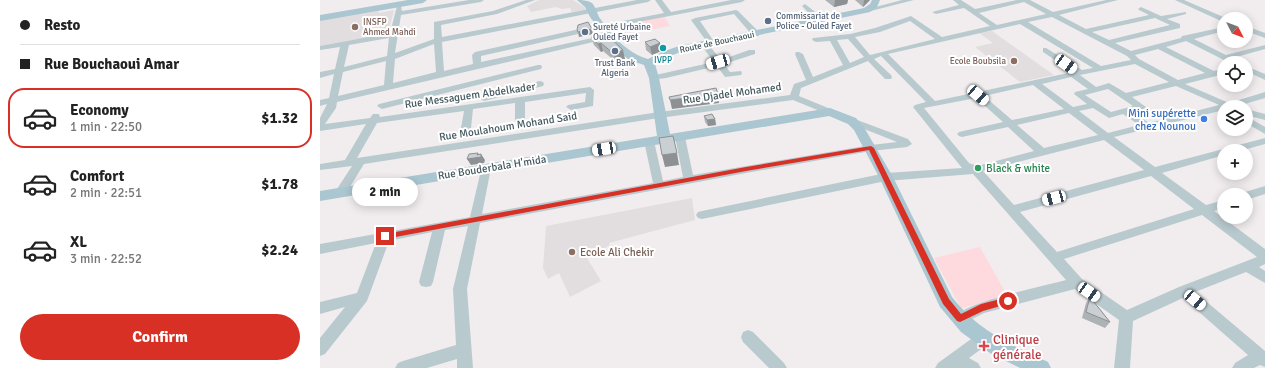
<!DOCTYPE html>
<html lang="en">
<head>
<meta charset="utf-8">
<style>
  body { margin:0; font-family:Signika,sans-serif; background:#f6f6f6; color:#222; height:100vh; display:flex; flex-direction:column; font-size:15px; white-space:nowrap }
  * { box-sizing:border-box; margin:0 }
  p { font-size:13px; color:#767676 }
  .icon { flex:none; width:22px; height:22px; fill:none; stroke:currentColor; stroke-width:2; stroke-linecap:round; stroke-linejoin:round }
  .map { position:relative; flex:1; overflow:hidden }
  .sheet { display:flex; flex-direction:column; background:#fff; width:320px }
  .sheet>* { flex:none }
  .hud { display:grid; align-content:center; height:88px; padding:0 20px; background:#fff }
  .needle { width:26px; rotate:132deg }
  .buttons { position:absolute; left:897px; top:12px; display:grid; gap:8px }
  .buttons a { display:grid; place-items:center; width:36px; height:36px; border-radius:50%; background:#fff; box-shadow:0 2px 10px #0003; font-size:20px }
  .end { position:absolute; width:18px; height:18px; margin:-9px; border:5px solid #d93025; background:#fff; box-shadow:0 0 0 2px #fff }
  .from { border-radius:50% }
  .bubble { position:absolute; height:28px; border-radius:14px; background:#fff; box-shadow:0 2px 10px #0003; font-size:13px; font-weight:700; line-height:28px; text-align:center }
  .car { position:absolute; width:12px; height:24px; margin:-12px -6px; border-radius:5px; box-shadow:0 0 3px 1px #0007; background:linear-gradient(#fff 24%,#345 0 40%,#fff 0 76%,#345 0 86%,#fff 0) }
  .hud b { display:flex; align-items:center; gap:14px; height:38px; font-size:15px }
  .hud b+b { border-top:1px solid #e0e0e0 }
  .hud i { width:10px; height:10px; background:#222 }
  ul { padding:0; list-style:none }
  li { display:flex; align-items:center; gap:12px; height:60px; margin:0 8px 6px; padding:0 12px; border:2px solid transparent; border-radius:16px }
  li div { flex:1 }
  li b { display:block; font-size:15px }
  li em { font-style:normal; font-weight:700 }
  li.active { border-color:#d93025 }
  li>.icon { width:36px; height:36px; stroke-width:1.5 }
  .action { display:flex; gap:8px; margin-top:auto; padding:8px 20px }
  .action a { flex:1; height:46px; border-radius:24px; background:#d93025; color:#fff; font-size:16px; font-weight:700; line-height:46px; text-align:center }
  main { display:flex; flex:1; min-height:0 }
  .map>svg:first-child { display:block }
</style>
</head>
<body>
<main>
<section class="sheet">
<div class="hud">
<b><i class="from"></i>Resto</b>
<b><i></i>Rue Bouchaoui Amar</b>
</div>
<ul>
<li class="active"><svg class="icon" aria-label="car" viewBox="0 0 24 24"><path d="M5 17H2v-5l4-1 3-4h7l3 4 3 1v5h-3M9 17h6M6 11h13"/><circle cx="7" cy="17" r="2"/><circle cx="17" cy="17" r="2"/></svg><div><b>Economy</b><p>1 min · 22:50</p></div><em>$1.32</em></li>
<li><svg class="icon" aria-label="car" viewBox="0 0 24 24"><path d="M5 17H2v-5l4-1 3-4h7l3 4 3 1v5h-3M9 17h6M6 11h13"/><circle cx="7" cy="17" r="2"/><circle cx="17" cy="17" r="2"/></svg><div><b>Comfort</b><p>2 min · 22:51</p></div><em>$1.78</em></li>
<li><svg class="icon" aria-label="car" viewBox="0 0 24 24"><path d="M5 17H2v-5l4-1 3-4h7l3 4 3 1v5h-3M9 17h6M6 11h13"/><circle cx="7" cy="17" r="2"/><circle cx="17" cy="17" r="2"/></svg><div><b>XL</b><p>3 min · 22:52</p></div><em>$2.24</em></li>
</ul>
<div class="action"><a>Confirm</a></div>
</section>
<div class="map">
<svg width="945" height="368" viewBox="0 0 945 368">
  <rect width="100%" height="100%" fill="#f1edee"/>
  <path fill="#e2dee0" d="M219,0h34l11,7 2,3 -14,2 -2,-4 -8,1 -6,-2 -25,5 -4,-6z
    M74,10l-6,24 -68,12v-26l59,-9v2z
    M672,31l62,44 -34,7 -45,-35 18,-4 -14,-10z
    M372,198l3,22 -86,23 1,2 -23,13 14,23 -31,16 -11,-24 -11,6 -5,-11 3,-42z"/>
  <path fill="#fedadf" d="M344,16l6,10 -21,4 -7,-10z
    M660,247l28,50 -47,11 -27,-50z"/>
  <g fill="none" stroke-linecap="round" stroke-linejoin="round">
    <path fill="#b9cacf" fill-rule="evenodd" d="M149,0h15l-3,2 -80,13 -6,38 39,-14v-17l59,-11 33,-11h9l-38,14 -56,11 1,12 195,-37h14l-3,2 -206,40 2,29 29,-7 -1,-9 3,-3 100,-22h3v4l-97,22v6l125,-27 4,2 -4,2 -269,63 -1,6 -11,16 45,-6 3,-4h6l1,3 210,-30 4,3 -1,16 -22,4 -5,-3 2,-2 17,-3 1,-9 -61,9v19l-5,3 -5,-3v-18l-42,6 -2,19 -5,3 -5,-3 3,-17 -87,12 -20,35 302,-46 131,-17 4,-11 12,-4 -11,-26 1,-2h3l4,2 10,23 30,-12 -13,-24 -14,1 -4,-2 1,-2 37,-4 25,-6 36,-12 31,21 48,-11 -26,-18 -28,6 -4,-2 27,-7 -6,-5h8l14,9 42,-9h13l23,12 53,-12h12l-59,15 27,14 63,-14 -10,-5 -1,-1 3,-2 20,9 25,-4v2l-19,5 13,5v4l-65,15 16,8 50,-13 1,-2 42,-9v4l-30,8 32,16 39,-10v4l-32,9 7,5h-10l-44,-22 -20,6 48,24 10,-3v6l-39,10 44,19 36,-11v6l-30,9h-11v3l-110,27 41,30 110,-29v6l-25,7h-16v4l-62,18 44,32 18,-5v8l-10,3 51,38v15l-6,3 6,4v12l-19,-11 -51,20 70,59v16l-5,-2 -6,3h-22l3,-5 13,-8 -65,-57 -50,23 -3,47h-16l5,-48 -44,-31 -91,24 -24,12 -5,-2 -2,-4c8,-17 93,-33 113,-39l-93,-106 -87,7 -184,38 -4,-1 -2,-3 2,-3 4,-1 184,-38 76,-5 -49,-61 2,-2 11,-3 -45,-46 -7,3 17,16 1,2 -1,2h-6l-17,-18 -67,27 -2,8 34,14 2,2 -2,2h-6l-34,-14 -134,18 -295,46 -19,31h-8l-2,-3 17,-26 -32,4v-6l25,-4 21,-36 -46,7v-13l7,-14 -7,2v-6l9,-2 5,-24 -14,4v-6l15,-3 5,-22 -20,3v-4l70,-13 7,-27h4l1,5zM704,2l22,12 -49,11 -18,-12zM732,17l75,39 4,4 -30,6 -73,-44zM835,18l15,7 -61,15 -17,-8zM590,21l25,18 -65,16 -15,-18 25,-5zM700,24l73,44 -11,2 -36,-22h-3v4l30,20 -138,29 -47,-47zM69,38l-2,18 -43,11 5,-22zM528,39l16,18 -14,6 -13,-23zM114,44l2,28 -43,11 2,-24zM838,49l47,24 -27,7 -39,-21 -4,-4zM66,61l-2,24 -46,11 5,-24zM815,64l34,18 -43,11 -17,-10 -13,4 -16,-12zM751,77l17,12 -13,3 -1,2 13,10 -14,3 -31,-23zM713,85l31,24 -52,11 -28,-24zM856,86l43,19 -70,18 -16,-11 11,-3 2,-2 -14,-10zM788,89l25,17 -22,6 -26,-17zM656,98l27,24 -44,10 -2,2 2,2 3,1 46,-10 26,24 -57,15 -8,-3 -45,-55zM773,108l16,10 14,-4 16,11 -31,8 -29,-22zM749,113l29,22 -54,13 -27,-23zM784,140l40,30 -130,35 -31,-34zM831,176l43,33 -137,43 -37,-40zM882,215l55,42 -78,30 -52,23 -45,-31 -18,-20z
      M335,0h7l9,12 60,-12h14l-3,2 -140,27 -4,-2 4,-2 62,-12z
      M582,0h12l-47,12 -3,-2z
      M855,0h9l44,19h-4v2h-3z
      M485,4l18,14v4h-6l-14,-15 -1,-1z
      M416,10l2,1 21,21v4h-6l-19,-22 -34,7 15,22 -1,2h-5l12,15 28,-10h6v4l-31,10 6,8 11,-1 1,2 -1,2 -16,2 -8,-11 -51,12 -15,2 -1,-2 1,-2 63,-14 -14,-18 1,-2h6l-16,-22 4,-2z
      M926,26l19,7v5l-19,-7z
      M218,65h3l1,2 -1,2 -159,40 -5,-3 2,-2z
      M926,66l19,8v6l-19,-9z
      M220,81l3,1 1,2 -1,2 -59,15 -5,-3 2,-2z
      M926,109l19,5v6l-19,-5z
      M926,116l19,11v7l-19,-11z
      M532,118l56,21 4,5 -5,3 -36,4 -125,22 -266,50 -13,66 6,79h-16v-9l-30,9h-32l3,-5 5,-2 53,-16 -3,-56 15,-63 -23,4 -12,52 -2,4 -5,1 -5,-1 -2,-4 13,-50 -43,9 -22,60 -42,53 -5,2v-18l25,-31 -25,7v-12l37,-9 19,-50 -56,11v-10l150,-27 12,-51h8l1,2 -9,46 171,-31 -9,-42 5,-3 5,3 9,40 20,-4 -8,-40 5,-3 5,3 8,38 178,-30 26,-3 -48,-19 -2,-2z
      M945,186v8l-19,6v-5h-5l1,-2z
      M428,330l5,2 31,31 3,5h-18l-26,-26 -2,-5 2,-5z
      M663,332l5,2 2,5 -2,5 -19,14 9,5 3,5h-46l3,-5 40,-29z"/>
    <path fill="#aac6d0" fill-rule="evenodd" d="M88,0h19l-4,3 -103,18v-6z
      M257,0c5,0 10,0 15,3 3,3 5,9 7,14 12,18 28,36 49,42l14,-7 17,-6 185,-38 6,-4 2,-4h8l-3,7 -7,5 -184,38 -16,6 -15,8 4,14 11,56 160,-26 26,10 9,11 28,48 59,120c27,34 57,47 96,65l3,6h-31l-30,-15 -29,-21 -21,-25 -61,-130 -25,-47 -6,-6 -19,-8 -509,85v-10l337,-55 -8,-58 -5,-13 -15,-5 -19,-17 -20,-26 -5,-10z"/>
  </g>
  <path fill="#adb2b5" d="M505,0h23l-1,4 -13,3z
    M535,0h15l-7,7z
    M285,33l20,26 -9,3 -13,-11 -2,1 -7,-7 -3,-8z
    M325,42l15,1 1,8 -9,4 -6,-5z
    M384,116l11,3 1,6 -8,1 -3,-4z
    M770,297l20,25 -5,6 -23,-10 4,-15z"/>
  <path fill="#8d9194" d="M515,0h13l-1,4 -13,3z
    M544,0h6l-7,7z
    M272,29l1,5 -14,3 -1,-5z
    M281,43l2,8 -2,1 -3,-8z
    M340,43l1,8 -9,4 -2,-8z
    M303,50l2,9 -9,3 -2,-8z
    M398,94l1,9 -47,6 -2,-9z
    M395,119l1,6 -8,1 -1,-6z
    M158,153l2,4 1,-3 4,6 -1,3 -13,2 -4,-6 10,-4z
    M357,153l2,12 -14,2 -3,-12z"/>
  <path fill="#c9cfd3" stroke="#8d9194" d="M268,22l4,7 -14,3 -1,-2 1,-5z
    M285,33l18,17 -9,4 -13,-11 -3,1 -7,-7z
    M335,39l5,4 -10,4 -5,-5z
    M396,88l2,6 -48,6 -1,-3z
    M392,114l3,5 -8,1 -3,-4z
    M353,136l4,17 -15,2 -3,-17z
    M158,153l-1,2 4,-1v3l-14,2 2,-5z
    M770,297l20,25 -24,-10z"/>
  <path fill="#d93025" d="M551,146l3,2 75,151 12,15 20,-10 27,-7 4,4 -1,2 -28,8 -23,11 -3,-1 -14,-17 -74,-154 -123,21 -361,68 -3,-3 3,-2 361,-67z"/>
  <g fill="#5c6f8a" stroke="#fff" stroke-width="1.5">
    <circle cx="448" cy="21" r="4"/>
    <circle cx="265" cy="32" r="4"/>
    <circle cx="295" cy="51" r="4"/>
  </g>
  <g fill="#8d6e63" stroke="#fff" stroke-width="1.5">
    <circle cx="35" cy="27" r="4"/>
    <circle cx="694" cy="61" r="4"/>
    <circle cx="252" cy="252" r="4"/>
  </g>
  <circle fill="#0f9aa8" stroke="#fff" stroke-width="1.5" cx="343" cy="48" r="4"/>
  <circle fill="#3f7fe0" stroke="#fff" stroke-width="1.5" cx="884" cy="119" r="4"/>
  <circle fill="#2e9e5b" stroke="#fff" stroke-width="1.5" cx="658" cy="168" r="4"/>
  <path fill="#e0444e" stroke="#fff" stroke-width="1.5" d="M662 340h4v4h4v4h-4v4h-4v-4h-4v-4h4z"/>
  <g text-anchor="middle" stroke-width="4" stroke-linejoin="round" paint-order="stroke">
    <g font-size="9" fill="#4e5e75" stroke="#fff" text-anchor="start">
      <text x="456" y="19">Commissariat de<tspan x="456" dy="10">Police - Ouled Fayet</tspan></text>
      <text x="273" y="30">Sureté Urbaine<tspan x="273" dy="10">Ouled Fayet</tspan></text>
      <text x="295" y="66" text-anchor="middle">Trust Bank<tspan x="295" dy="10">Algeria</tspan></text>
    </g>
    <g font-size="9" fill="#785e54" stroke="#fff" text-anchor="start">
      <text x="43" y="25">INSFP<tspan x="43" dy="10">Ahmed Mahdi</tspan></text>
      <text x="686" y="64" text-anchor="end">Ecole Boubsila</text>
    </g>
    <g font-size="9" fill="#43575d" stroke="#fff">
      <text transform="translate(397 42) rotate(-12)" y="3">Route de Bouchaoui</text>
    </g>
    <g font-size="9" fill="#0d838f" stroke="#fff">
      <text x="343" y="63">IVPP</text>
    </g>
    <g font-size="11" fill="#43575d" stroke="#fff">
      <text transform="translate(412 93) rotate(-8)" y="4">Rue Djadel Mohamed</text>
      <text transform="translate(150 95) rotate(-8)" y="4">Rue Messaguem Abdelkader</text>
      <text transform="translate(188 126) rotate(-9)" y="4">Rue Moulahoum Mohand Said</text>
      <text transform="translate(172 167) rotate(-9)" y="4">Rue Bouderbala H'mida</text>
    </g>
    <g font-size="11" fill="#366cbe" stroke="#fff" text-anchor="end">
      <text x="876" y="117">Mini supérette<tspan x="876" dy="13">chez Nounou</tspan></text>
    </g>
    <g font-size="11" fill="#27864d" stroke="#fff" text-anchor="start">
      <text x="666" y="172">Black &amp; white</text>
    </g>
    <g font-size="11" fill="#785e54" stroke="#fff" text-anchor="start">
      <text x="260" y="256">Ecole Ali Chekir</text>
    </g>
    <g font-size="13" fill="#be3a42" stroke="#fff" text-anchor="start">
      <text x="673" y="344">Clinique<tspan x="673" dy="15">générale</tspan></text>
    </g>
  </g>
</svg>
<div class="buttons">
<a><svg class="needle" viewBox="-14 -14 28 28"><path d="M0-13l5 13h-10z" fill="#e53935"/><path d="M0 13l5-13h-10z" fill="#767676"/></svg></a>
<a><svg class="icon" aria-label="locate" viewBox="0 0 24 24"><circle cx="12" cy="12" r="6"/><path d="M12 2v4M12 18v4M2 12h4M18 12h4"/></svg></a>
<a><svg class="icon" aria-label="layers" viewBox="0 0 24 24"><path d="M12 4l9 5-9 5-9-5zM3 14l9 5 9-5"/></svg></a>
<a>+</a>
<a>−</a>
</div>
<i class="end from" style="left:688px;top:301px"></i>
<i class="end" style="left:65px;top:236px"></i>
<div class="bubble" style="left:32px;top:178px;width:66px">2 min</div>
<i class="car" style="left:398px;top:62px;rotate:254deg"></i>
<i class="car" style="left:746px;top:64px;rotate:124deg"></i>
<i class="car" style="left:658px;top:95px;rotate:131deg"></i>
<i class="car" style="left:284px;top:149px;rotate:260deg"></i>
<i class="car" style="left:734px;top:198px;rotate:255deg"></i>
<i class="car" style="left:769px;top:292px;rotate:124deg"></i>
<i class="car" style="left:875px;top:300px;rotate:130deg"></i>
</div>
</main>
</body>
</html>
